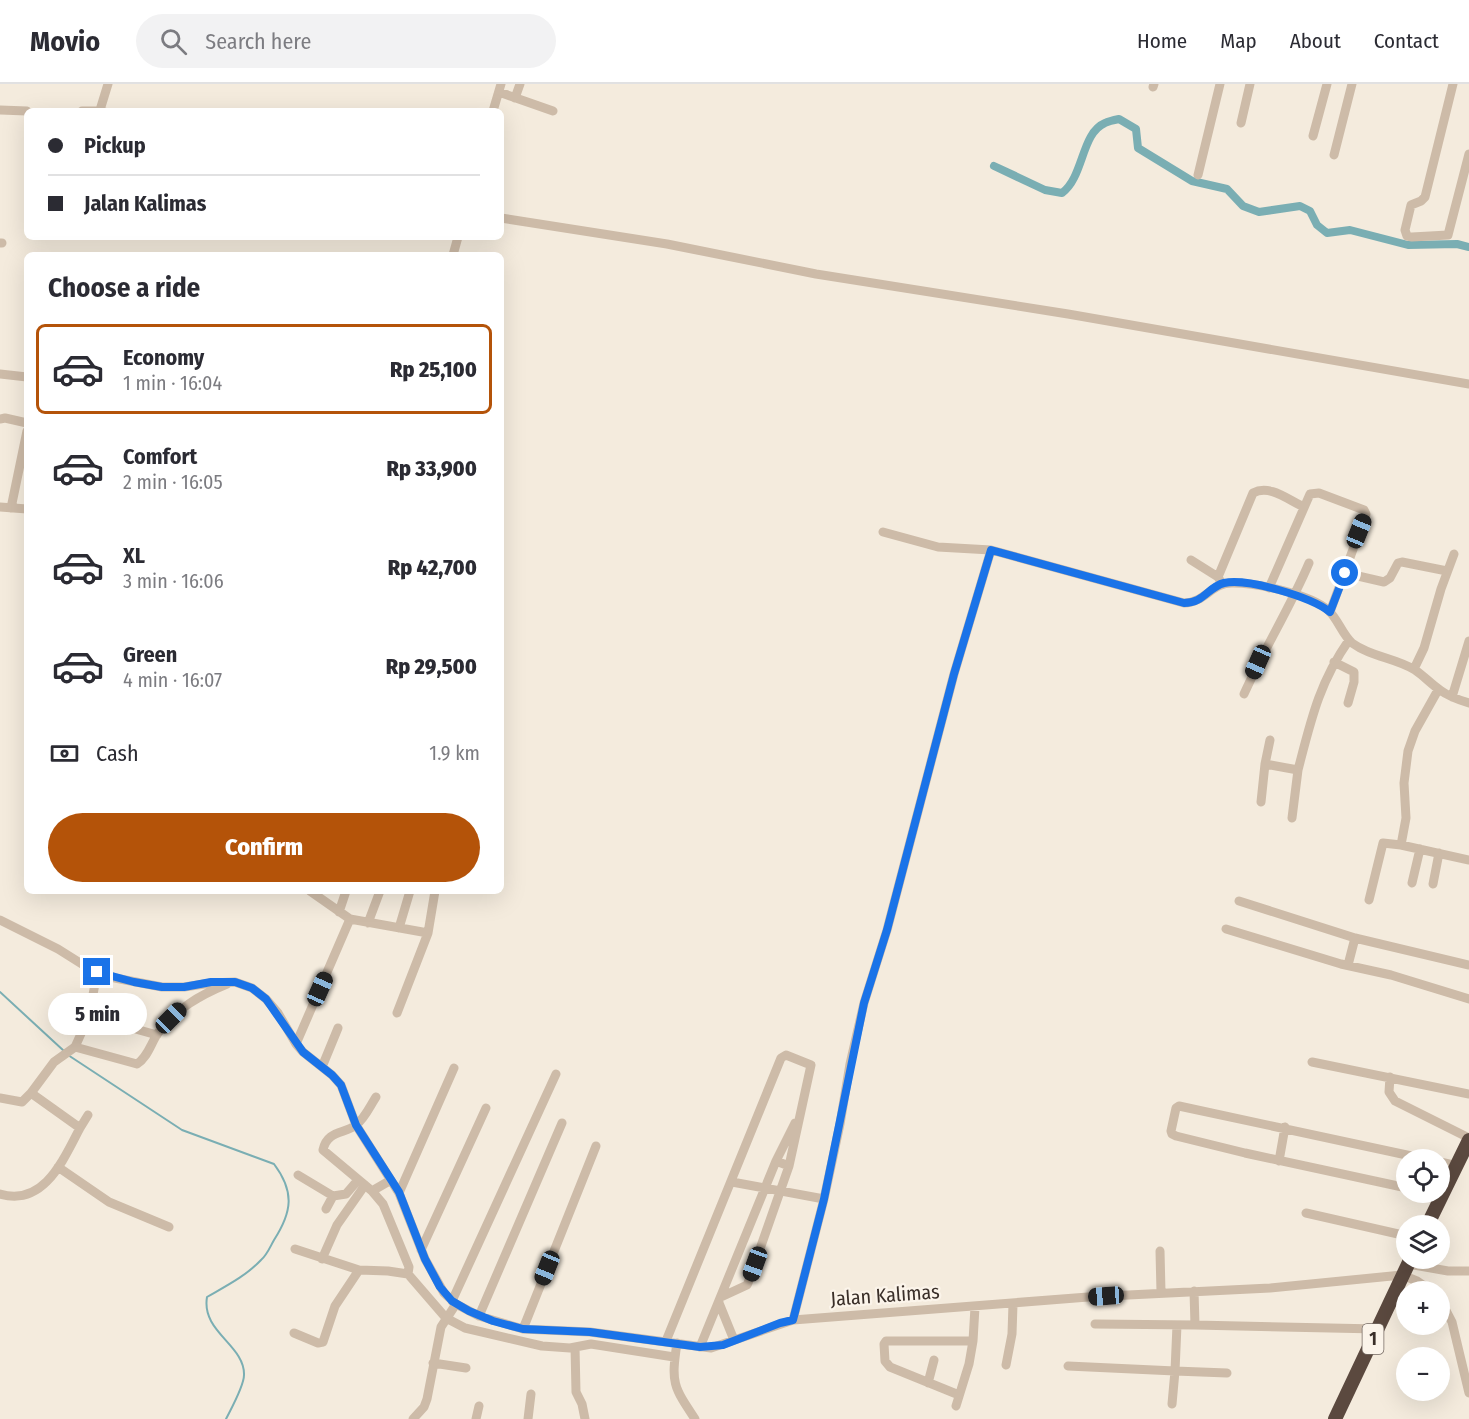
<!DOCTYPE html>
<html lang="en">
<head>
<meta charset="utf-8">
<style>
  body { margin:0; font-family:"Fira Sans Condensed",sans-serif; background:#f2f2f3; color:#2b2b33; height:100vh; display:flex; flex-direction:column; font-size:22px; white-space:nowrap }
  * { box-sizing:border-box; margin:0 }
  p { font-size:20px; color:#7c7c81 }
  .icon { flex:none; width:33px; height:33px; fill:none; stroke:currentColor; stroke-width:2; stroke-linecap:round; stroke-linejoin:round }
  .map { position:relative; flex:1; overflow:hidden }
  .panel { position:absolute; left:24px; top:168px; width:480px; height:642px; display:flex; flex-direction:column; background:#fff; border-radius:9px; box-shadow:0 6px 24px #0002 }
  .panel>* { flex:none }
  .top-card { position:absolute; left:24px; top:24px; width:480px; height:132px; border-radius:9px; box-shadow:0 6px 24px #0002; display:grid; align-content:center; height:132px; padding:0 24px; background:#fff }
  .fabs { position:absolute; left:1396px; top:1065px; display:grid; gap:12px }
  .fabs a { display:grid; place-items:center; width:54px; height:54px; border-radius:50%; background:#fff; box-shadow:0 6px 24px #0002; font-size:30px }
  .end { position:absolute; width:27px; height:27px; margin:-14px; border:8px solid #1a73e8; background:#fff; box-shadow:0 0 0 3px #fff }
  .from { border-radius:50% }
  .bubble { position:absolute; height:42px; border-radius:21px; background:#fff; box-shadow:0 6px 24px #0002; font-size:20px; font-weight:800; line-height:42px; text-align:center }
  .car { position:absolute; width:18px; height:36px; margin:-18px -9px; border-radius:8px; box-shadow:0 0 4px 2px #0007; background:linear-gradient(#222 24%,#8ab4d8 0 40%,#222 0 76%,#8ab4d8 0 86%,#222 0) }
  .top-card b { display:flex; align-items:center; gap:21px; height:57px; font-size:22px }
  .top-card b+b { border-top:2px solid #e1e1e2 }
  .top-card i { width:15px; height:15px; background:#2b2b33 }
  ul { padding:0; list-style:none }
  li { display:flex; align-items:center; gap:18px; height:90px; margin:0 12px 9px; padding:0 12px; border:3px solid transparent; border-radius:9px }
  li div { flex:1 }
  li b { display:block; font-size:22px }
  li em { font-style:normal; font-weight:800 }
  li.selected { border-color:#b45309 }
  li>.icon { width:54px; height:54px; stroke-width:1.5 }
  h2 { padding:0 24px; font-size:27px; line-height:72px }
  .pay { display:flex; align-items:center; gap:15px; height:66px; padding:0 24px; font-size:22px }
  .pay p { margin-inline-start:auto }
  .primary-button { display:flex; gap:12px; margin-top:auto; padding:12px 24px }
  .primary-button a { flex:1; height:69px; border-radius:36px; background:#b45309; color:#fff; font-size:24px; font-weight:800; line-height:69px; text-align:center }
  header { display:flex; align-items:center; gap:36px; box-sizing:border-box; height:84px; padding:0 30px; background:#fff; border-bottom:2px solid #e1e1e2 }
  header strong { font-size:28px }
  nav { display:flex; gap:33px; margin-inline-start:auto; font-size:21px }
  .search { width:420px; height:54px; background:#f2f2f3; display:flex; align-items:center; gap:15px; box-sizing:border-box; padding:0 21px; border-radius:33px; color:#7c7c81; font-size:22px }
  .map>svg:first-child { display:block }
</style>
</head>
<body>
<header>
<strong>Movio</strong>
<div class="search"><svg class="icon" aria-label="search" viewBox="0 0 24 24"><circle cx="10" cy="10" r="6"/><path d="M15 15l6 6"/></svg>Search here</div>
<nav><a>Home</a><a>Map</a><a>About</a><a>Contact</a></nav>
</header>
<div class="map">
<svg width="1469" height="1335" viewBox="0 0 1469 1335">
  <rect width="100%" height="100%" fill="#f4ebdd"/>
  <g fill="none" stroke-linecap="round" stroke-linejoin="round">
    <path stroke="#7aaeb3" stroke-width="2" d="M0,908l64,59
      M68,971l114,75 92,34c21,28 18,48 0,76 -4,7 -7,15 -13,20 -15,16 -35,26 -54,37 -6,35 38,48 37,78 0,11 -13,34 -18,44"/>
    <path stroke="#7aaeb3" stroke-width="8" d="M994,82l51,24 17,3c22,-16 19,-60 43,-70 4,-2 9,-3 14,-4l17,10 2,19 54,33 35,8 16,17 16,6 41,-6 10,5 7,14 10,8 23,-3 58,15 49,-1 12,3"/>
    <path stroke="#cdbba8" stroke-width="9" d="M1453,0l-28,113 -4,4 -10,4 -6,25 2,6 5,1 36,-2 21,-81
      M1153,3l1,-3
      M499,8l54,19
      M515,14l5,-14
      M0,26l27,1
      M100,26l8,-26
      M82,27h21
      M493,27l8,-27
      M1241,39l9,-39
      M1313,52l14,-52
      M1334,71l18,-71
      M1198,91l22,-91
      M501,134l166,26 149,30 252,40 401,70
      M0,159h2
      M453,171l5,-18
      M0,290l27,3
      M0,335l5,-1 22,5
      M0,423l27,2
      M11,424l16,-77
      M883,448l55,15 53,3
      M1191,476l27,17
      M1345,489l39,9 6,-4 8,-15 4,-1 45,9
      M1222,500l-4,-7 35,-84c17,-9 35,7 51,14
      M1269,504l41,-94 9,-1 45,17 2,4 -36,98
      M1334,578l20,10v10l-6,21
      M1414,585l10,-21 17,-59 13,-35
      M1438,606l-23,41 -7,20 -4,32 2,35 -5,27 68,15
      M1244,610c20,-45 46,-86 65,-131
      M1452,613l17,-56
      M1270,656l-5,24 33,6c13,-50 21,-87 51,-130
      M1261,718l4,-38
      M1292,734l6,-48
      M1412,799l8,-34
      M1433,800l6,-31
      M1369,816l14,-57 18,2
      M1239,817l116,37 114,27
      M339,828l7,-21
      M350,835l78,14 -31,80
      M0,836l58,29 27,17 30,12 47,9h22l27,-4 24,-1 17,6 14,11 12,14 18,31 7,8 29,23 9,10 15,40 43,68 26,66 19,34 12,11 23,12 44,13 67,3 121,16 82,-28 295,-23 182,-9 132,-13 15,6 16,11
      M368,839l12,-32
      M399,844l11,-37
      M1226,845l115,35 50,11 78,24
      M428,849l7,-42
      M1348,881l7,-27
      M89,932l68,19
      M296,960l54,-125 -40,-28
      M75,963l62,17c11,-7 14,-21 21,-31 18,-24 42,-38 69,-49
      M1312,978l157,32
      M322,983l16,-39
      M1390,993l-1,15 6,9 74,37
      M376,1013c-6,9 -11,21 -20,28 -11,9 -29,5 -33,25l49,41 11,13 26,63 -1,7
      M0,1014l22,4 9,-9 23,-31 21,-15 14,-31 8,-43
      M80,1044l8,-13
      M776,1077l19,-38
      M1279,1077l6,-34
      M1440,1078l18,4
      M58,1083l51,35 60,25
      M298,1091l35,21 13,-2 12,-14
      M732,1098l92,17
      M1407,1104l-162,-35 -69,-17 -4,-2 -1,-3 5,-23 3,-2 251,54
      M372,1107l19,-11
      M1425,1108l16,5
      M399,1109l55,-125
      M0,1110c44,13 63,-34 80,-66l-49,-35
      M326,1125l7,-13
      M1306,1129l101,23
      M295,1165l64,21 29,1 20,3 38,44 19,10 77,18 28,2 21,-4 83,13
      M421,1166l65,-142
      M1160,1167l1,41
      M322,1175l15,-34 28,-40
      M1408,1180l40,7h21
      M1194,1207l1,34 183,4
      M1440,1215l12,23 17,71
      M452,1217l104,-227
      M719,1219l15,37
      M479,1232l83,-193
      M793,1236l31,-121 16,-75 10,-60 14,-61 23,-73 67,-256 37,-124 193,53c21,0 28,-21 49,-20 24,0 77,11 95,27 10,9 14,24 24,33 19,14 44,15 63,27 9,6 16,14 25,20 8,6 19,10 29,13
      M1095,1240l100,1
      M1177,1241l-2,46 52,2
      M523,1245l73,-183
      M294,1249l24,10 5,-1 12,-36 24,-36
      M666,1257l115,-283 5,-3 25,10 -22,101 -41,117 -1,2 -26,12
      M677,1259c-6,40 -4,43 18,76
      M575,1263l1,45 6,12 3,15
      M700,1263l76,-186 13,5
      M433,1279l33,5
      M1006,1281l6,-31 1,-30
      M1068,1282l107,5 -3,33
      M928,1299l6,-23
      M959,1311l-69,-28 -5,-6 -1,-17 2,-3h87l2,-34
      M956,1322l13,-42 4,-23
      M413,1335l11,-12 3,-8 14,-72 15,-23
      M476,1335l3,-13
      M528,1335l3,-25"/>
    <path stroke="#5b493f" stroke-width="14" d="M1427,1142l42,-86
      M1335,1335l76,-161"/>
  </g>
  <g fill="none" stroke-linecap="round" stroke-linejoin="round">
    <path stroke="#1a73e8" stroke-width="8" d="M97,888l37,10 28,5h22l27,-5h24l17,6 14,11 37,53 29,23 9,10 15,40 43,67 26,67 15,28 12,14 17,10 24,10 30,8 67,3 110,15 23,-2 57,-22 13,-3 31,-121 40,-196 23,-73 67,-256 37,-124 193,53c20,0 24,-16 40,-20 24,-5 87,14 106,29l15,-39"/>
  </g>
  <g text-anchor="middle" stroke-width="4.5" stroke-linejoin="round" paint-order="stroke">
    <rect fill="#fbf4ea" stroke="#746a63" stroke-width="1.5" x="1362.5" y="1240" width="21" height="30" rx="4.5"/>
    <g font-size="18" font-weight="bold" fill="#3a2f29">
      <text x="1373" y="1261">1</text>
    </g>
    <g font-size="20" fill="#3a2f29" stroke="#fbf4ea">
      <text transform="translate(885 1211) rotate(-4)" y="7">Jalan Kalimas</text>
    </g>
  </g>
</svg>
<div class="fabs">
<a><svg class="icon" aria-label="locate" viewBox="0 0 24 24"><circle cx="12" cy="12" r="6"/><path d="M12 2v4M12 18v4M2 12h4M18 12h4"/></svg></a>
<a><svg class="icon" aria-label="layers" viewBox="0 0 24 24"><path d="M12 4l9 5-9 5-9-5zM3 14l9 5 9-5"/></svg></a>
<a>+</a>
<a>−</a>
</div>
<i class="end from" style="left:1345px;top:489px"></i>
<i class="end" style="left:97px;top:888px"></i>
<div class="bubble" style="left:48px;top:909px;width:99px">5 min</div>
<i class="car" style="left:1359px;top:447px;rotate:22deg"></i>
<i class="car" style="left:1258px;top:578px;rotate:204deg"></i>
<i class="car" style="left:320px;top:905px;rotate:24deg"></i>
<i class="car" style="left:171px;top:934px;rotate:45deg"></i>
<i class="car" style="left:755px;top:1180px;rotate:200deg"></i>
<i class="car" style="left:547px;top:1184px;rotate:202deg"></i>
<i class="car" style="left:1106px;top:1212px;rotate:266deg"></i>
<div class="top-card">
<b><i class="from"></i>Pickup</b>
<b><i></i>Jalan Kalimas</b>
</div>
<section class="panel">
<h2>Choose a ride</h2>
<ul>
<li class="selected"><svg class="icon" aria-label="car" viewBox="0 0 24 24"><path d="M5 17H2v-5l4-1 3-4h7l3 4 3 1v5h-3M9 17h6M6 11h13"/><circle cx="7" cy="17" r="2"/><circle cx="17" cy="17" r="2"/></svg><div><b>Economy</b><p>1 min · 16:04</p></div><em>Rp 25,100</em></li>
<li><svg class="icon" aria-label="car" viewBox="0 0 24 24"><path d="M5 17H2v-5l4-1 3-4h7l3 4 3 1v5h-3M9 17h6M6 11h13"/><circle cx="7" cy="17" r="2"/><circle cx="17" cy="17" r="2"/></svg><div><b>Comfort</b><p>2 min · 16:05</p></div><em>Rp 33,900</em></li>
<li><svg class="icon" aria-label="car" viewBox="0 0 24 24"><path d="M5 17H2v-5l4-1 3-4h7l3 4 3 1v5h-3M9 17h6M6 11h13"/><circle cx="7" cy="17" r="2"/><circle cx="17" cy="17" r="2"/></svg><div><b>XL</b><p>3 min · 16:06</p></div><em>Rp 42,700</em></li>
<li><svg class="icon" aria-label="car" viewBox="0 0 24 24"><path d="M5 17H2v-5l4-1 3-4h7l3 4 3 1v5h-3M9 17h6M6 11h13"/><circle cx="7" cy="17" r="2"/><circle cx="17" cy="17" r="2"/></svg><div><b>Green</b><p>4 min · 16:07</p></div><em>Rp 29,500</em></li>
</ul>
<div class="pay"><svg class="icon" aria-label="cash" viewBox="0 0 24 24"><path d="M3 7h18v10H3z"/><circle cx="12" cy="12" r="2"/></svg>Cash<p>1.9 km</p></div>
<div class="primary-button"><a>Confirm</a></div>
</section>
</div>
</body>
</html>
